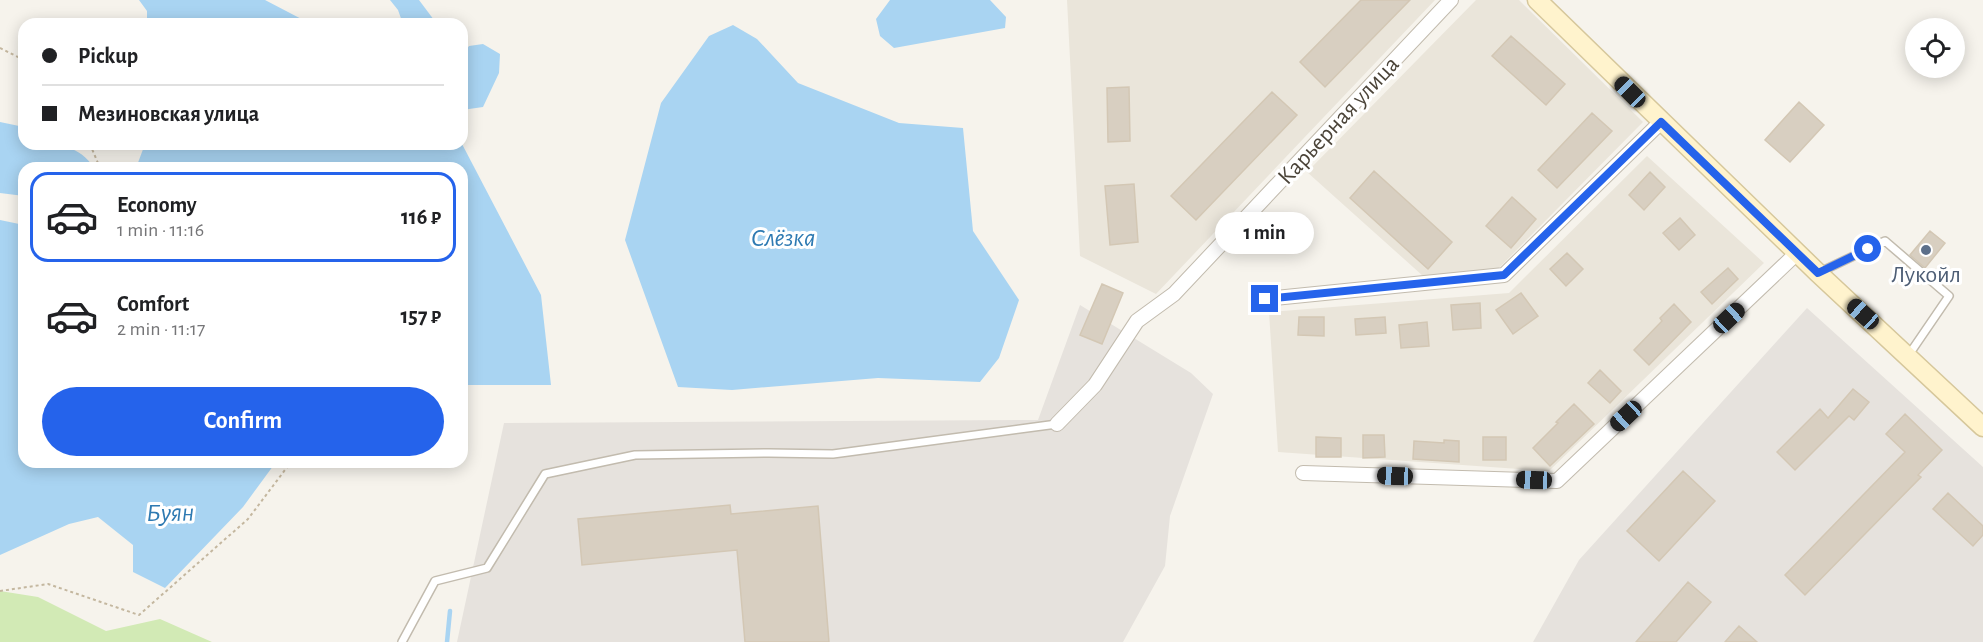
<!DOCTYPE html>
<html lang="en">
<head>
<meta charset="utf-8">
<style>
  body { margin:0; font-family:"Alegreya Sans",sans-serif; background:#f6f6f6; color:#202124; height:100vh; display:flex; flex-direction:column; font-size:22px; white-space:nowrap }
  * { box-sizing:border-box; margin:0 }
  p { font-size:20px; color:#757577 }
  .icon { flex:none; width:33px; height:33px; fill:none; stroke:currentColor; stroke-width:2; stroke-linecap:round; stroke-linejoin:round }
  .map { position:relative; flex:1; overflow:hidden }
  .panel { position:absolute; left:18px; top:162px; width:450px; height:306px; display:flex; flex-direction:column; background:#fff; border-radius:18px; box-shadow:0 3px 15px #0003 }
  .panel>* { flex:none }
  .banner { position:absolute; left:18px; top:18px; width:450px; height:132px; border-radius:18px; box-shadow:0 3px 15px #0003; display:grid; align-content:center; height:132px; padding:0 24px; background:#fff }
  .buttons { position:absolute; left:1905px; top:18px; display:grid; gap:12px }
  .buttons a { display:grid; place-items:center; width:60px; height:60px; border-radius:50%; background:#fff; box-shadow:0 3px 15px #0003; font-size:30px }
  .end { position:absolute; width:27px; height:27px; margin:-14px; border:8px solid #2563eb; background:#fff; box-shadow:0 0 0 3px #fff }
  .from { border-radius:50% }
  .bubble { position:absolute; height:42px; border-radius:21px; background:#fff; box-shadow:0 3px 15px #0003; font-size:20px; font-weight:700; line-height:42px; text-align:center }
  .car { position:absolute; width:18px; height:36px; margin:-18px -9px; border-radius:8px; box-shadow:0 0 4px 2px #0007; background:linear-gradient(#222 24%,#8ab4d8 0 40%,#222 0 76%,#8ab4d8 0 86%,#222 0) }
  .banner b { display:flex; align-items:center; gap:21px; height:57px; font-size:22px }
  .banner b+b { border-top:2px solid #e0e0e0 }
  .banner i { width:15px; height:15px; background:#202124 }
  ul { padding:10px 0 0; list-style:none }
  li { display:flex; align-items:center; gap:18px; height:90px; margin:0 12px 9px; padding:0 12px; border:3px solid transparent; border-radius:18px }
  li div { flex:1 }
  li b { display:block; font-size:22px }
  li em { font-style:normal; font-weight:700 }
  li.current { border-color:#2563eb }
  li>.icon { width:54px; height:54px; stroke-width:1.5 }
  .primary-button { display:flex; gap:12px; margin-top:auto; padding:12px 24px }
  .primary-button a { flex:1; height:69px; border-radius:36px; background:#2563eb; color:#fff; font-size:24px; font-weight:700; line-height:69px; text-align:center }
  .map>svg:first-child { display:block }
</style>
</head>
<body>
<div class="map">
<svg width="1983" height="642" viewBox="0 0 1983 642">
  <rect width="100%" height="100%" fill="#f6f3ec"/>
  <path fill="#eae5da" d="M1067,0h368l-279,294 -76,-38z
    M1476,0h43l124,122 -147,149 -73,5 -116,-104z
    M1647,156l117,107 -215,208 -271,-19 -9,-140 240,-19z"/>
  <path fill="#e6e2dd" d="M1080,305l111,68 22,21 -43,122 -5,50 -42,76h-666l47,-219 534,-3z
    M1807,308l176,159v175h-450l46,-82z"/>
  <path fill="#d2eab5" d="M0,591l38,6 68,34 54,-12 52,23h-212z"/>
  <path fill="#a9d4f2" d="M139,0h126l46,24h-164v-13z
    M390,0h29l18,24h-34l-5,-14z
    M890,0h100l16,17 -1,11 -111,20 -14,-12 -4,-17z
    M733,25l24,14 41,44 101,40 64,5 10,103 46,69 -20,58 -19,24 -102,-4 -146,12 -54,-3 -53,-147 36,-137 48,-67z
    M483,44l17,10 -1,19 -16,34 -21,3v-54l7,-10z
    M0,122l24,5v17c27,0 54,-2 70,24h-70v28l-24,-3z
    M145,144h317l79,151 10,90h-89v-217h-326z
    M0,220l24,5v237h252l-33,45 -78,81 -32,-16v-27l-35,-28 -29,7 -69,31z"/>
  <g fill="none" stroke-linecap="round" stroke-linejoin="round">
    <path stroke="#a9d4f2" stroke-width="4.5" d="M447,642l3,-31"/>
  </g>
  <path fill="#d8cfc1" stroke="#d3c7b4" stroke-width="1.5" d="M1361,0h49l-85,87 -25,-25z
    M1511,36l54,48 -19,21 -54,-49z
    M1129,87l1,54 -22,1 -1,-54z
    M1272,92l25,23 -101,105 -25,-24z
    M1799,102l25,23 -34,37 -25,-22z
    M1592,113l20,18 -55,57 -19,-18z
    M1374,171l78,71 -24,27 -78,-71z
    M1650,172l15,15 -21,23 -15,-15z
    M1134,184l4,58 -28,3 -5,-59z
    M1512,197l24,22 -25,29 -25,-22z
    M1680,218l15,17 -16,15 -16,-17z
    M1930,231l15,12 -20,25 -15,-13z
    M1567,253l16,16 -17,17 -16,-17z
    M1728,268l10,11 -26,25 -11,-12z
    M1102,284l21,9 -21,51 -22,-9z
    M1521,293l17,23 -25,18 -17,-24z
    M1480,303l1,25 -28,2 -2,-25z
    M1674,304l17,18 -42,43 -15,-15 28,-29 -2,-3z
    M1299,317h25v19l-26,-1z
    M1385,317l1,16 -30,2 -1,-16z
    M1427,322l2,24 -28,2 -2,-23z
    M1600,370l21,21 -11,12 -22,-20z
    M1853,389l16,13 -15,18 -5,-4 -54,54 -18,-18 43,-43 8,9z
    M1574,404l20,20 -44,42 -17,-18 25,-25 -2,-1z
    M1905,414l37,36 -24,25 3,2 -116,118 -20,-20 120,-123 -19,-18z
    M1363,435h21l1,22 -22,1z
    M1316,437l25,1v19h-25z
    M1483,437h23v23h-23z
    M1444,440l15,1v21l-46,-3 1,-18 30,2z
    M1683,471l32,30 -56,60 -32,-30z
    M1948,493l35,33v9l-10,11 -40,-37z
    M730,505l1,9 87,-8 11,136h-84l-8,-92 -155,15 -4,-46z
    M1688,582l23,20 -35,40h-40z
    M1739,626l18,16h-32z"/>
  <g fill="none" stroke-linecap="round" stroke-linejoin="round">
    <defs>
      <path id="lane" d="M1820,272l65,-31 64,55 -41,60
        M402,642l33,-61 52,-13 58,-94 90,-19 134,-2 64,1 224,-30"/>
      <path id="street" d="M1265,299l239,-24 157,-153
        M1057,424l38,-39 42,-64 37,-27 277,-294
        M1303,473l254,8 240,-228"/>
      <path id="secondary" d="M1537,0l281,273 165,154"/>
    </defs>
    <use href="#lane" stroke="#c2bbae" stroke-width="10"/>
    <use href="#street" stroke="#c2bbae" stroke-width="16"/>
    <use href="#secondary" stroke="#d6c79b" stroke-width="21"/>
    <path stroke="#c4b79f" stroke-width="2" stroke-dasharray="3 3" stroke-linecap="butt" d="M0,48l24,12
      M90,144l10,24
      M0,591l48,-7 91,31 109,-96 43,-57"/>
    <use href="#lane" stroke="#fff" stroke-width="7"/>
    <use href="#street" stroke="#fff" stroke-width="14"/>
    <use href="#secondary" stroke="#fff3cd" stroke-width="18"/>
  </g>
  <g fill="none" stroke-linecap="round" stroke-linejoin="round">
    <path stroke="#2563eb" stroke-width="8" d="M1265,299l239,-24 157,-153 157,151 50,-24"/>
  </g>
  <circle fill="#5c6f8a" stroke="#fff" stroke-width="2" cx="1926" cy="250" r="6"/>
  <g text-anchor="middle" stroke-width="6" stroke-linejoin="round" paint-order="stroke">
    <g font-size="24" fill="#4b4439" stroke="#fff">
      <text transform="translate(1338 120) rotate(-47)" y="8">Карьерная улица</text>
    </g>
    <g font-size="24" fill="#4e5e75" stroke="#fff">
      <text x="1926" y="282">Лукойл</text>
    </g>
    <g font-size="26" font-style="italic" fill="#2e7ab2" stroke="#fff">
      <text x="783" y="246">Слёзка</text>
      <text x="170" y="521">Буян</text>
    </g>
  </g>
</svg>
<div class="buttons">
<a><svg class="icon" aria-label="locate" viewBox="0 0 24 24"><circle cx="12" cy="12" r="6"/><path d="M12 2v4M12 18v4M2 12h4M18 12h4"/></svg></a>
</div>
<i class="end from" style="left:1868px;top:249px"></i>
<i class="end" style="left:1265px;top:299px"></i>
<div class="bubble" style="left:1215px;top:212px;width:99px">1 min</div>
<i class="car" style="left:1630px;top:92px;rotate:315deg"></i>
<i class="car" style="left:1863px;top:314px;rotate:312deg"></i>
<i class="car" style="left:1729px;top:318px;rotate:47deg"></i>
<i class="car" style="left:1626px;top:416px;rotate:227deg"></i>
<i class="car" style="left:1395px;top:476px;rotate:272deg"></i>
<i class="car" style="left:1534px;top:480px;rotate:272deg"></i>
<div class="banner">
<b><i class="from"></i>Pickup</b>
<b><i></i>Мезиновская улица</b>
</div>
<section class="panel">
<ul>
<li class="current"><svg class="icon" aria-label="car" viewBox="0 0 24 24"><path d="M5 17H2v-5l4-1 3-4h7l3 4 3 1v5h-3M9 17h6M6 11h13"/><circle cx="7" cy="17" r="2"/><circle cx="17" cy="17" r="2"/></svg><div><b>Economy</b><p>1 min · 11:16</p></div><em>116 ₽</em></li>
<li><svg class="icon" aria-label="car" viewBox="0 0 24 24"><path d="M5 17H2v-5l4-1 3-4h7l3 4 3 1v5h-3M9 17h6M6 11h13"/><circle cx="7" cy="17" r="2"/><circle cx="17" cy="17" r="2"/></svg><div><b>Comfort</b><p>2 min · 11:17</p></div><em>157 ₽</em></li>
</ul>
<div class="primary-button"><a>Confirm</a></div>
</section>
</div>
</body>
</html>
